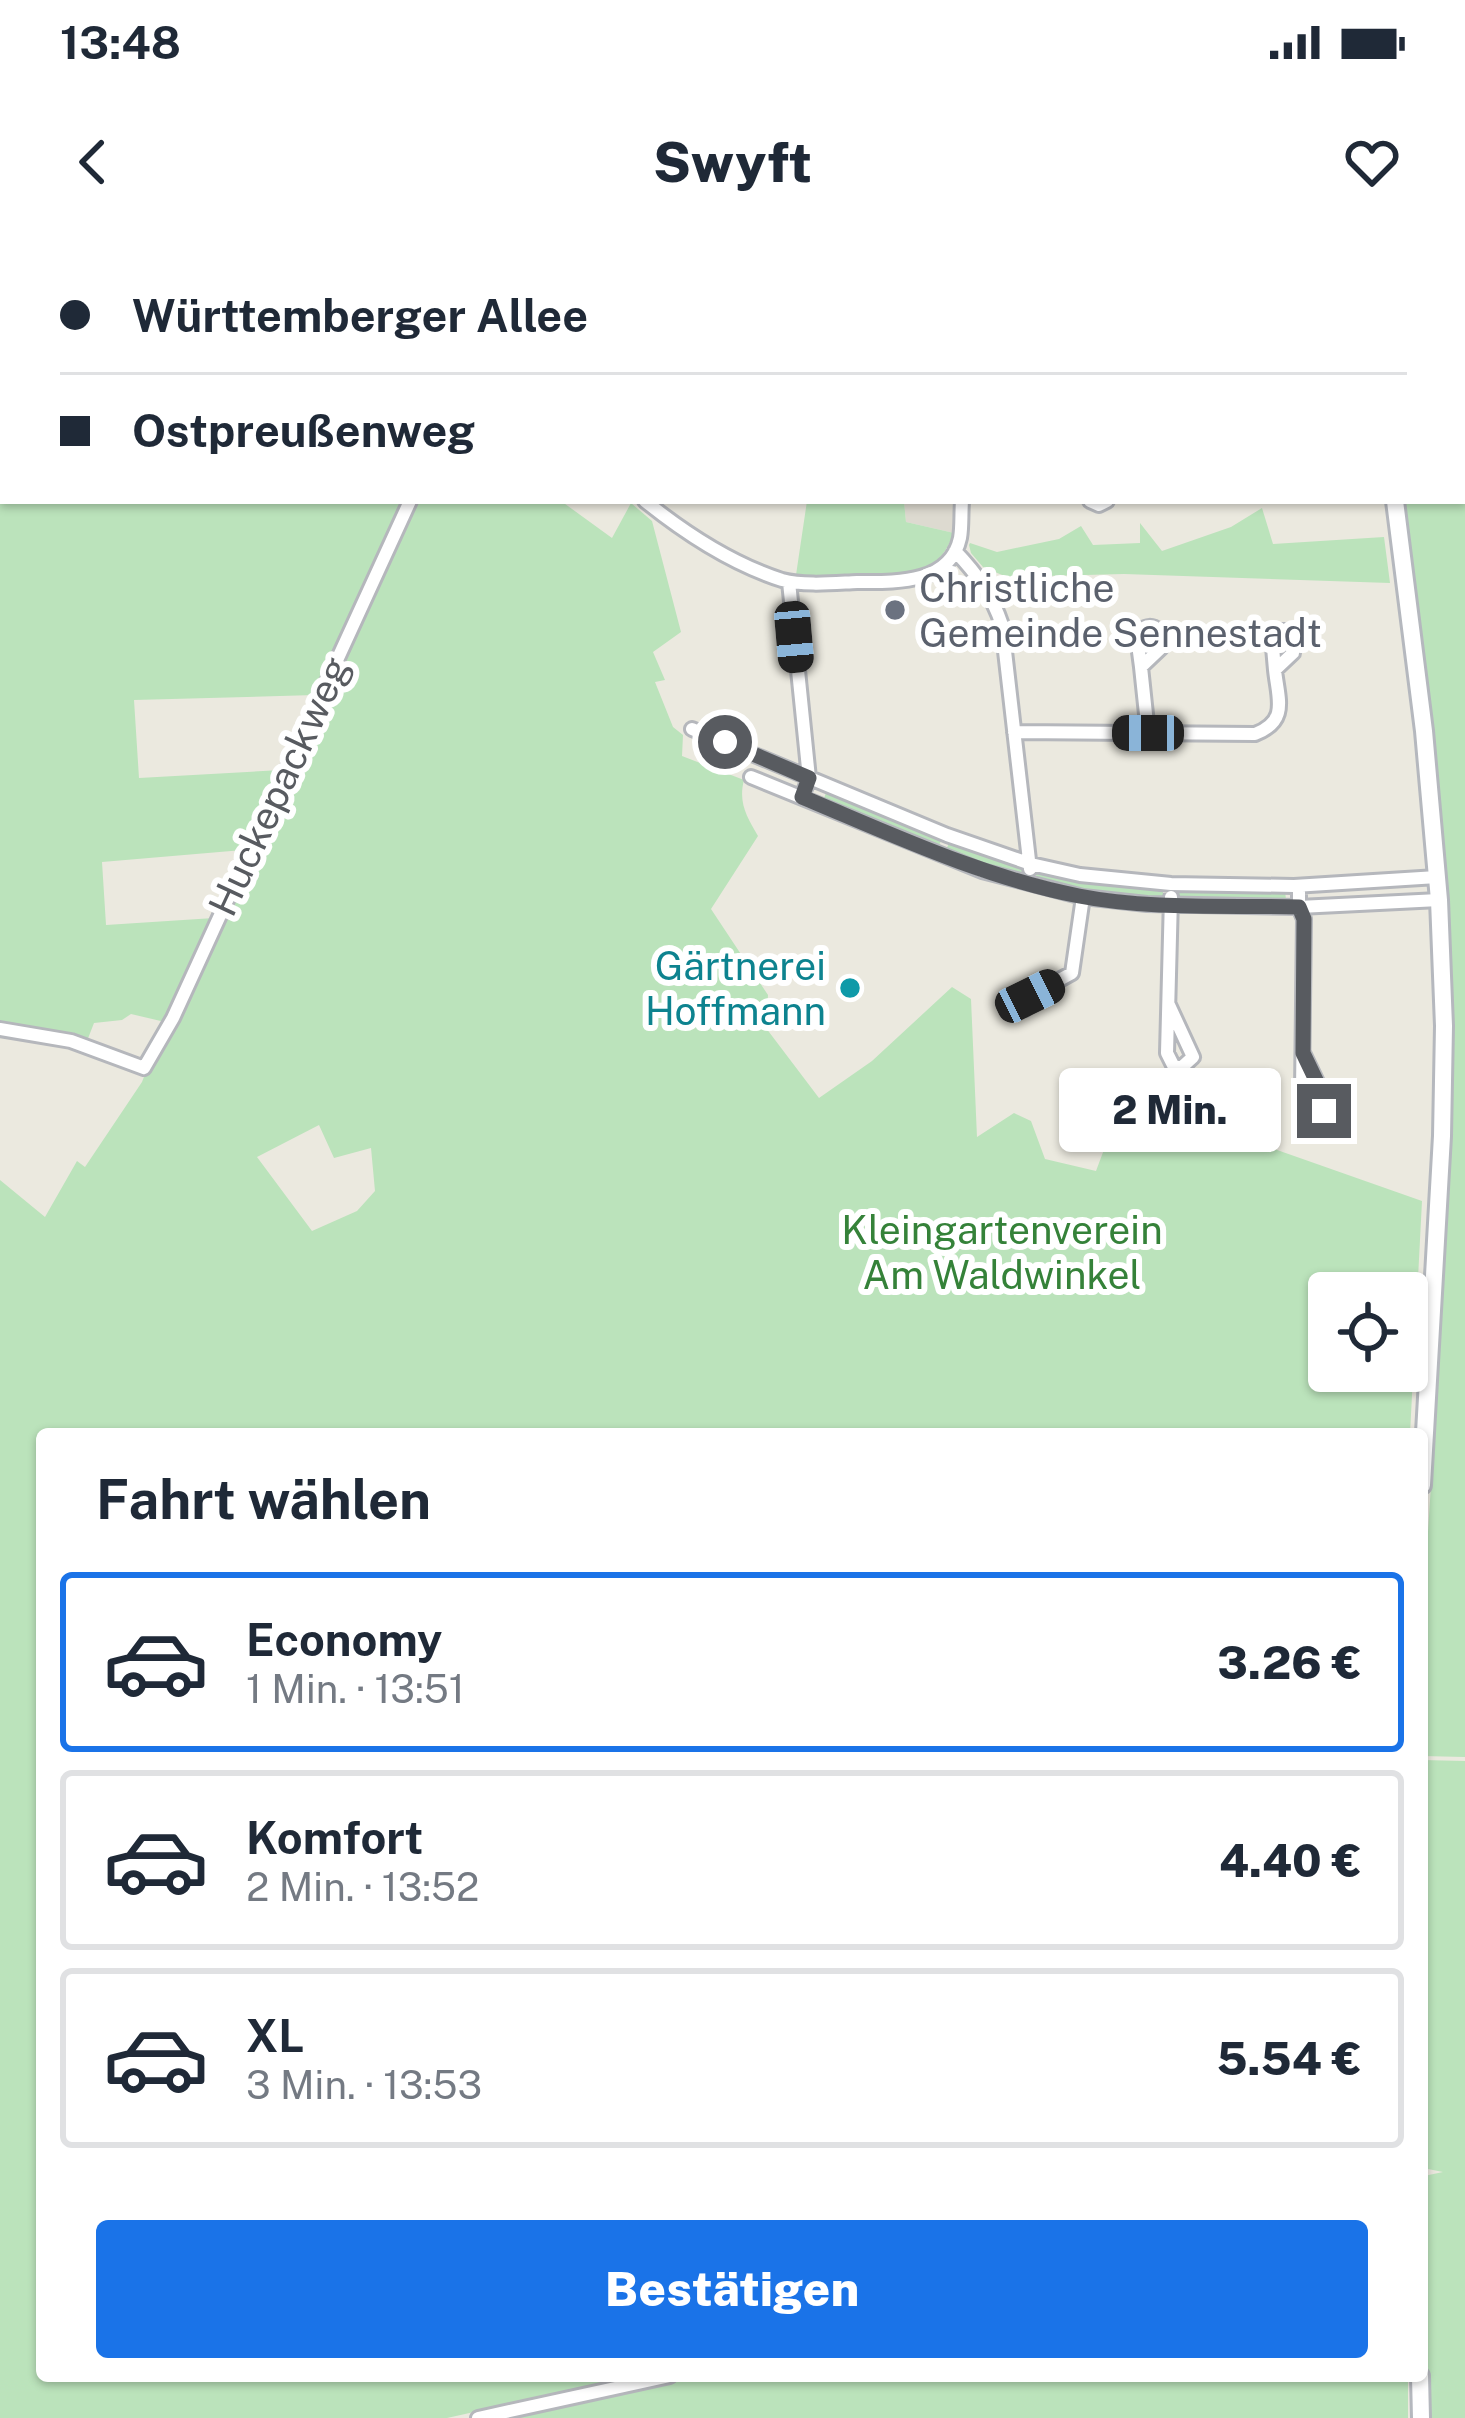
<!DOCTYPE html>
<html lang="de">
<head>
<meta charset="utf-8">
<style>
  body { margin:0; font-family:"Public Sans",sans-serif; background:#f2f2f3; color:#1f2937; height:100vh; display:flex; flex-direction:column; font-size:45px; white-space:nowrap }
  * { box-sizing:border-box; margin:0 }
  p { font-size:39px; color:#747a83 }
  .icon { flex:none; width:66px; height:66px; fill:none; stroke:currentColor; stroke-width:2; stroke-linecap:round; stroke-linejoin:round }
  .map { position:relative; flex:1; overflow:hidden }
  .drawer { position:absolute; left:36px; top:1188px; width:1392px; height:954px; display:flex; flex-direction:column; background:#fff; border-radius:12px; box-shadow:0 3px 9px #0004 }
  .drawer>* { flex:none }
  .top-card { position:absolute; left:0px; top:0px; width:1467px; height:264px; box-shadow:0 3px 9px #0004; display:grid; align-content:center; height:264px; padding:0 60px; background:#fff }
  .buttons { position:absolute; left:1308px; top:1032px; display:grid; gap:24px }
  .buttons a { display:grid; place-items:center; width:120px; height:120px; border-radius:12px; background:#fff; box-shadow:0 3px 9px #0004; font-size:60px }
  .end { position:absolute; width:54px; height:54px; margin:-27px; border:15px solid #585b60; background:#fff; box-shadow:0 0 0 6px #fff }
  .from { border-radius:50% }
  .bubble { position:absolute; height:84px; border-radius:12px; background:#fff; box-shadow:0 3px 9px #0004; font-size:39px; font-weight:800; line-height:84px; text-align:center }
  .car { position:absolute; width:36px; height:72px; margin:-36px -18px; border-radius:15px; box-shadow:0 0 9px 3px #0007; background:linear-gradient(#222 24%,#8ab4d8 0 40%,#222 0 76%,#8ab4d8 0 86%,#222 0) }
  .top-card b { display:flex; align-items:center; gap:42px; height:114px; font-size:45px }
  .top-card b+b { border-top:3px solid #e0e1e3 }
  .top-card i { width:30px; height:30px; background:#1f2937 }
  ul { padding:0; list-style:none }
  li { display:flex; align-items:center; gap:36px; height:180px; margin:0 24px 18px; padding:0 36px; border:6px solid #e0e1e3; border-radius:12px }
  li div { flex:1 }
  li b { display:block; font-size:45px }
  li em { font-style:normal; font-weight:800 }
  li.active { border-color:#1a73e8 }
  li>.icon { width:108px; height:108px; stroke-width:1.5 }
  h2 { padding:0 60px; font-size:54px; line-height:144px }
  .button { display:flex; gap:24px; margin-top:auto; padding:24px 60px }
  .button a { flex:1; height:138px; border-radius:12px; background:#1a73e8; color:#fff; font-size:48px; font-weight:800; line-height:138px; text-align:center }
  .status { display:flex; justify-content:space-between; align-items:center; height:84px; padding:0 60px; background:#fff; direction:ltr }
  .status svg { height:33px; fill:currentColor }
  header { display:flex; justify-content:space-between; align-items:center; height:156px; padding:0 60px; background:#fff; font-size:54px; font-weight:800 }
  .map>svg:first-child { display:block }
</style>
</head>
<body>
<div class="status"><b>13:48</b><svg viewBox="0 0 49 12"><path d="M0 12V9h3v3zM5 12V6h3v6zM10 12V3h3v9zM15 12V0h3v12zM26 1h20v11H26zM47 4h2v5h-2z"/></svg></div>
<header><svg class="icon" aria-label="back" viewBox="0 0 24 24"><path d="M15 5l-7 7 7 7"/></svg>Swyft<svg class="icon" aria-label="heart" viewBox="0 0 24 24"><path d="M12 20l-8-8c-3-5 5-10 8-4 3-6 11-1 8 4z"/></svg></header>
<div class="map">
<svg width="1465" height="2178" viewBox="0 0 1465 2178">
  <rect width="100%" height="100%" fill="#ebe9df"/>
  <path fill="#dddad0" d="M904,261h50v32l-48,-11z"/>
  <path fill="#bbe3bb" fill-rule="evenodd" d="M646,0h247v3h-246z
    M1365,0h100v1517l-43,-1 1,-147 11,-170 15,-349 -48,-589h63v-258h-98z
    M3,71v190h558l51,37 19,-35 21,18 29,111 -28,20 12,28 -10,2 18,45 10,8 -1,21 62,24c-6,23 3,37 14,56l-47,73 57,86 -2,33 53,70 53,-37 80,-74 19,12 6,138 37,-24 17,8 14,38 51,12 28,-75 298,105 -12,233h-1368v942h594l-189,42h-447v-1238l45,37 32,-56 8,6 57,-85 23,-60 -34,-8 -9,6 -28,3 -7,18 -87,-17v-712zM315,455l-34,75 -142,8 -5,-78zM243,610l-29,68 -108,7 -4,-63zM319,885l15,33 37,-10 4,43 -18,20 -45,20 -55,-74zM1329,1053h78v78h-78z
    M807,261h97l2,21 48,11c-5,12 -11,24 -22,32 -28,18 -102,12 -136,10z
    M1262,268l11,36 111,-7 6,46 -266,-9 -117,3 -24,-10 -12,-14 -2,-8 1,-2 27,9 62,-13 22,-13 12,19 47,-2v-20l22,28 69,-24z
    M827,550l116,46 -5,12 -115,-47z
    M951,600l73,26 -2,11 -35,-9 -42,-17z
    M1037,630l126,18v13l-60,-6 -68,-13z
    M1178,649h107l1,12h-108z
    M1422,1520l43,1v657h-38l-3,-242 19,-4 -15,-3 -5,-114z
    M680,2136h728v42h-915z"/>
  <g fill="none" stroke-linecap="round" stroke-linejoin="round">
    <defs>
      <path id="street" d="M69,0l6,3
        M499,0v3
        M952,0v3
        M1110,0v3
        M1241,0v3
        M276,3l3,-3
        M1206,3l5,-3
        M645,261c41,33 87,63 137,79 23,6 52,3 75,2 36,0 93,3 103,-44 2,-11 1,-25 2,-37
        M1090,261l9,4 8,-4
        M955,311c22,23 37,44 47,74l28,244
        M789,342l20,196 -7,19
        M1141,427l-4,-30 2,-6c8,-5 13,-6 20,0l2,17 -20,19 7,66
        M692,489l255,106 84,29 49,11 91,9 123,2 143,-9
        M1014,492l241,2c34,-13 23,-35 20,-64l18,-17 -4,-22h-12l-5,5 3,34
        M751,537l231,94 101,26 64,7 152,3 140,-7
        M1299,646v21l5,12 -2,172 3,16 6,7 13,-3 2,-10 -23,-48
        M1169,765l24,52 -11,10h-8l-7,-14 4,-156
        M1025,769l-2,-4 7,-9 42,-23 11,-76
        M0,789l71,12 73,27 29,-50 237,-517
        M478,2178l192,-42"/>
      <path id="secondary" d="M1360,0v3
        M1395,261l29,230 15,169 5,126 -2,110 -20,349
        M1420,2136l1,42"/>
    </defs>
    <use href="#street" stroke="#b5b7bc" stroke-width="18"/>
    <use href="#secondary" stroke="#b5b8be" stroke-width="22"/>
    <use href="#street" stroke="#fff" stroke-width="12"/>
    <use href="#secondary" stroke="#fff" stroke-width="16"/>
  </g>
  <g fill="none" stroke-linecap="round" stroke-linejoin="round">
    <path stroke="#585b60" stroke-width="15" d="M725,502l84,36 -7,19c91,38 180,80 277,99 72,14 148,9 220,11l5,12 -1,134 23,48 -2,10"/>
  </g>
  <circle fill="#6b7280" stroke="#fff" stroke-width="4.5" cx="895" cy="370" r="12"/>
  <circle fill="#0f9aa8" stroke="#fff" stroke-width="4.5" cx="850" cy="748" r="12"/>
  <g text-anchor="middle" stroke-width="12" stroke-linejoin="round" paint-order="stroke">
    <g font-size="39" fill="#5b616d" stroke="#fff" text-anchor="start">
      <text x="919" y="362">Christliche<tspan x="919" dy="45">Gemeinde Sennestadt</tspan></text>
    </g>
    <g font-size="39" fill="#585b60" stroke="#fff">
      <text transform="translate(279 546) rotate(-65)" y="14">Huckepackweg</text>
    </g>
    <g font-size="39" fill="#0d838f" stroke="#fff" text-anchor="end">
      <text x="826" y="740">Gärtnerei<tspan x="826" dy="45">Hoffmann</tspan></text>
    </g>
    <g font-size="39" fill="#358239" stroke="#fff">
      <text x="1002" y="1004">Kleingartenverein<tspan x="1002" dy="45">Am Waldwinkel</tspan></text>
    </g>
  </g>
</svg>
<div class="buttons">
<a><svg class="icon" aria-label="locate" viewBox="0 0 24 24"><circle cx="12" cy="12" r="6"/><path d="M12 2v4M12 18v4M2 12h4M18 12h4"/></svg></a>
</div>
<i class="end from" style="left:725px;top:502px"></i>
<i class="end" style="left:1324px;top:871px"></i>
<div class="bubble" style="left:1059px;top:828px;width:222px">2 Min.</div>
<i class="car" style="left:794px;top:397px;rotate:175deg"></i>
<i class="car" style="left:1148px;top:493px;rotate:270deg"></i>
<i class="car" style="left:1030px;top:756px;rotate:64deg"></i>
<div class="top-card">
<b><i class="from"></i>Württemberger Allee</b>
<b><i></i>Ostpreußenweg</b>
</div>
<section class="drawer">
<h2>Fahrt wählen</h2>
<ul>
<li class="active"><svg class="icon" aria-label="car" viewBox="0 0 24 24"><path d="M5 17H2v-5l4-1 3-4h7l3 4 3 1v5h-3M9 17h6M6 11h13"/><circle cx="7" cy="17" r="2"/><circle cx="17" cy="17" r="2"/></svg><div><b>Economy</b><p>1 Min. · 13:51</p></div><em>3.26 €</em></li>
<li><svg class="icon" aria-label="car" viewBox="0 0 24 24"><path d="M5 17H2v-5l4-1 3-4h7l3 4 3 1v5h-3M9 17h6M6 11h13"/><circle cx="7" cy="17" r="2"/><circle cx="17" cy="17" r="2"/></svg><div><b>Komfort</b><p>2 Min. · 13:52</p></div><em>4.40 €</em></li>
<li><svg class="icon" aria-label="car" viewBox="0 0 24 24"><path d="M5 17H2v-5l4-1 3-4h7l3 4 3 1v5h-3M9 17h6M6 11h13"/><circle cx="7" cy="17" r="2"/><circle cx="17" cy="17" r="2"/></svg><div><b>XL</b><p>3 Min. · 13:53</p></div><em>5.54 €</em></li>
</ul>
<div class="button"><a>Bestätigen</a></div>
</section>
</div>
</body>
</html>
